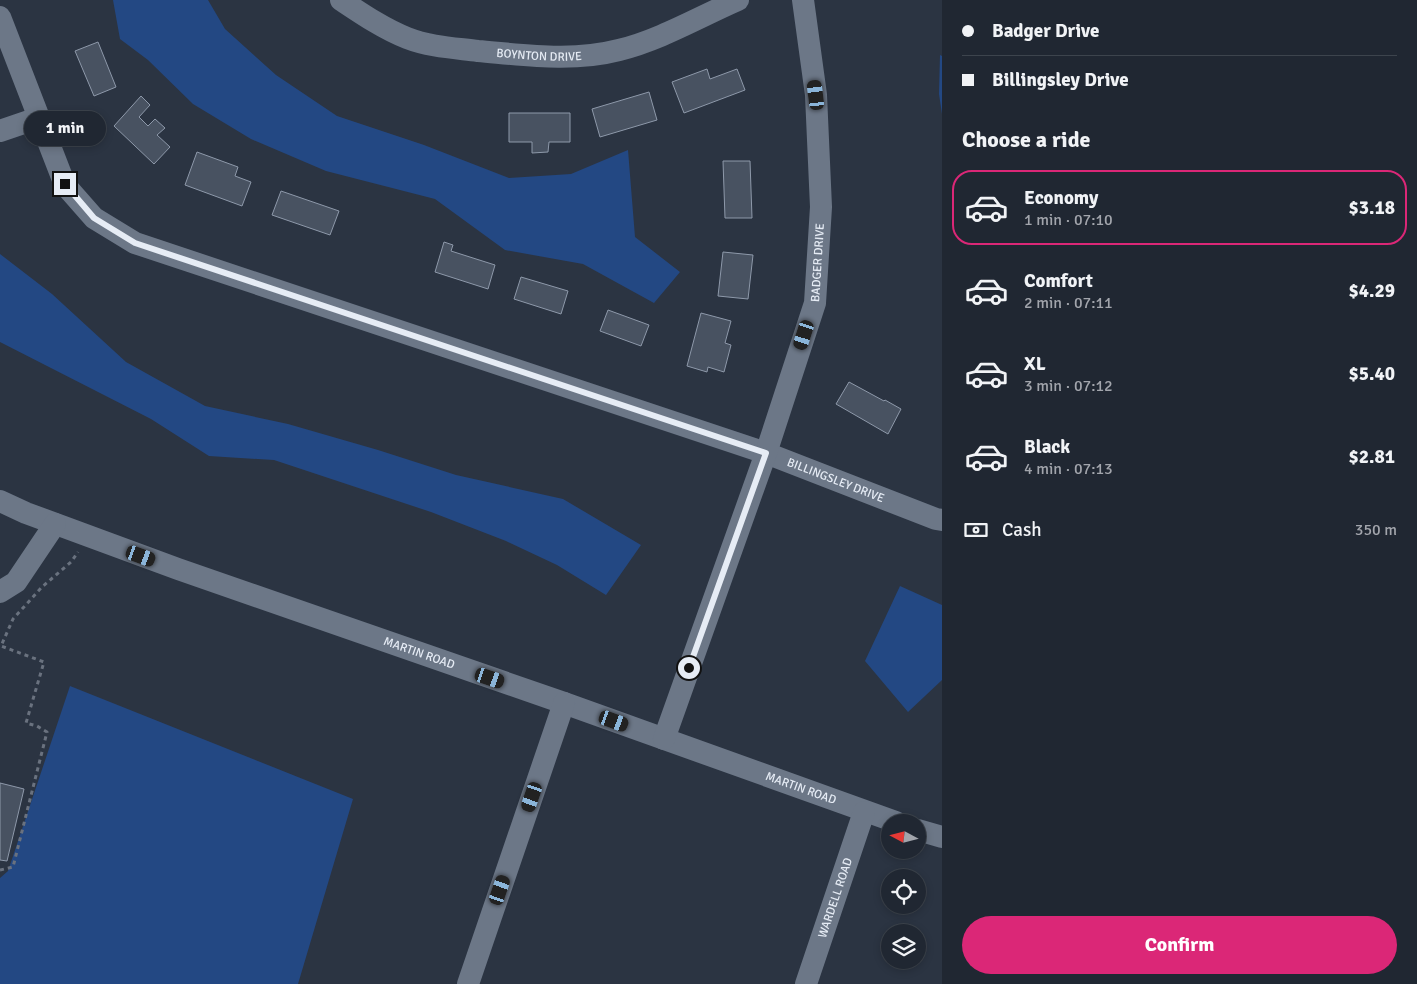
<!DOCTYPE html>
<html lang="en">
<head>
<meta charset="utf-8">
<style>
  body { margin:0; font-family:Signika,sans-serif; background:#282f3a; color:#f1f3f6; height:100vh; display:flex; flex-direction:column; font-size:19px; white-space:nowrap }
  * { box-sizing:border-box; margin:0 }
  p { font-size:16px; color:#a2a5ac }
  .icon { flex:none; width:28px; height:28px; fill:none; stroke:currentColor; stroke-width:2; stroke-linecap:round; stroke-linejoin:round }
  .map { position:relative; flex:1; overflow:hidden }
  .drawer { display:flex; flex-direction:column; background:#202732; width:475px }
  .drawer>* { flex:none }
  .top-card { display:grid; align-content:center; height:110px; padding:0 20px; background:#202732 }
  .needle { width:32px; rotate:277deg }
  .buttons { position:absolute; left:881px; top:814px; display:grid; gap:10px }
  .buttons a { display:grid; place-items:center; width:45px; height:45px; border-radius:50%; background:#202732; box-shadow:0 2px 8px #0003,0 0 0 1px #3d444d; font-size:25px }
  .end { position:absolute; width:22px; height:22px; margin:-11px; border:6px solid #e6ecf5; background:#111; box-shadow:0 0 0 2px #111 }
  .from { border-radius:50% }
  .bubble { position:absolute; height:35px; border-radius:18px; background:#202732; box-shadow:0 2px 8px #0003,0 0 0 1px #3d444d; font-size:16px; font-weight:700; line-height:35px; text-align:center }
  .car { position:absolute; width:15px; height:30px; margin:-15px -8px; border-radius:6px; box-shadow:0 0 4px 1px #0007; background:linear-gradient(#222 24%,#8ab4d8 0 40%,#222 0 76%,#8ab4d8 0 86%,#222 0) }
  .top-card b { display:flex; align-items:center; gap:18px; height:48px; font-size:19px }
  .top-card b+b { border-top:1px solid #3d444d }
  .top-card i { width:12px; height:12px; background:#f1f3f6 }
  ul { padding:0; list-style:none }
  li { display:flex; align-items:center; gap:15px; height:75px; margin:0 10px 8px; padding:0 10px; border:2px solid transparent; border-radius:20px }
  li div { flex:1 }
  li b { display:block; font-size:19px }
  li em { font-style:normal; font-weight:700 }
  li.selected { border-color:#db2777 }
  li>.icon { width:45px; height:45px; stroke-width:1.5 }
  h2 { padding:0 20px; font-size:22px; line-height:60px }
  .pay { display:flex; align-items:center; gap:12px; height:55px; padding:0 20px; font-size:19px }
  .pay p { margin-inline-start:auto }
  .button { display:flex; gap:10px; margin-top:auto; padding:10px 20px }
  .button a { flex:1; height:58px; border-radius:30px; background:#db2777; color:#fff; font-size:20px; font-weight:700; line-height:58px; text-align:center }
  main { display:flex; flex:1; min-height:0 }
  .map>svg:first-child { display:block }
</style>
</head>
<body>
<main>
<div class="map">
<svg width="942" height="984" viewBox="0 0 942 984">
  <rect width="100%" height="100%" fill="#2b3442"/>
  <path fill="#234883" d="M113,0h95l17,29 51,46 61,41 87,29 85,33 62,-4 57,-24 7,87 45,35 -26,31 -71,-39 -78,-14 -70,-51 -109,-28 -75,-32 -58,-35 -45,-44 -28,-21z
    M940,55l2,1v58l-3,-20z
    M0,254l52,40 74,68 79,44 83,18 90,26 78,25 107,24 78,46 -35,50 -49,-30 -51,-24 -75,-29 -157,-52 -65,-4 -58,-37 -151,-77z
    M900,586l42,19v75l-34,32 -43,-51z
    M70,686l283,113 -55,185h-298v-106l8,-7z"/>
  <path fill="#485261" stroke="#8e99aa" d="M98,42l18,45 -22,9 -19,-45z
    M707,69l3,10 27,-10 8,21 -61,23 -12,-31z
    M649,92l8,28 -57,17 -8,-28z
    M141,96l9,9 -11,12 9,9 7,-7 10,9 -8,7 13,12 -16,17 -40,-38z
    M509,113h61v29h-21l-1,10 -16,1v-11h-23z
    M197,152l41,15 -3,9 16,6 -9,24 -57,-21z
    M723,161h27l2,57h-27z
    M281,191l58,20 -9,24 -58,-20z
    M444,242l9,3 -2,6 44,14 -7,24 -53,-17z
    M723,252l30,3 -5,44 -30,-3z
    M521,277l47,14 -7,23 -47,-15z
    M608,310l41,15 -8,21 -41,-15z
    M701,313l30,8 -6,22 6,2 -7,27 -16,-5 -1,5 -20,-6z
    M849,382l35,19 1,-1 16,9 -13,25 -52,-30z
    M0,783l24,6 -17,72 -7,-1z"/>
  <g fill="none" stroke-linecap="round" stroke-linejoin="round">
    <path stroke="#6a727f" stroke-width="3" stroke-dasharray="4 4" stroke-linecap="butt" d="M0,870l13,-3 34,-135 -10,-6 -11,-3 18,-61 -43,-16 12,-27 29,-32 29,-25 7,-10"/>
    <g stroke="#6c7787" stroke-width="22">
      <path id="s1" d="M341,0c21,14 43,29 66,38 23,9 48,10 71,13 47,4 95,11 141,-1 41,-10 80,-33 119,-50"/>
      <path id="s2" d="M0,17l65,168 29,33 41,25 631,210 170,66 6,1"/>
      <path d="M0,131l38,-13"/>
      <path id="s3" d="M0,501l26,12 152,56 386,134 332,119"/>
      <path d="M0,592l16,-10 39,-58"/>
      <path id="s4" d="M664,739l102,-286 49,-150 6,-96 -5,-112 -13,-95"/>
      <path d="M918,830l24,7"/>
      <path d="M468,984l96,-281"/>
      <path id="s5" d="M806,984l58,-172"/>
    </g>
  </g>
  <g fill="none" stroke-linecap="round" stroke-linejoin="round">
    <path stroke="#e6ecf5" stroke-width="6" d="M65,184l29,34 41,25 631,210 -77,215"/>
  </g>
  <g text-anchor="middle" stroke-width="4.5" stroke-linejoin="round" paint-order="stroke">
    <g font-size="12" fill="#e6ecf5" stroke="#171b22">
      <text dy="4" stroke="none"><textPath href="#s1" startOffset="210">BOYNTON DRIVE</textPath></text>
      <text dy="4" stroke="none"><textPath href="#s4" startOffset="502">BADGER DRIVE</textPath></text>
      <text dy="4" stroke="none"><textPath href="#s2" startOffset="1012">BILLINGSLEY DRIVE</textPath></text>
      <text dy="4" stroke="none"><textPath href="#s3" startOffset="446">MARTIN ROAD</textPath></text>
      <text dy="4" stroke="none"><textPath href="#s3" startOffset="851">MARTIN ROAD</textPath></text>
      <text dy="4" stroke="none"><textPath href="#s5" startOffset="91">WARDELL ROAD</textPath></text>
    </g>
  </g>
</svg>
<div class="buttons">
<a><svg class="needle" viewBox="-14 -14 28 28"><path d="M0-13l5 13h-10z" fill="#e53935"/><path d="M0 13l5-13h-10z" fill="#a2a5ac"/></svg></a>
<a><svg class="icon" aria-label="locate" viewBox="0 0 24 24"><circle cx="12" cy="12" r="6"/><path d="M12 2v4M12 18v4M2 12h4M18 12h4"/></svg></a>
<a><svg class="icon" aria-label="layers" viewBox="0 0 24 24"><path d="M12 4l9 5-9 5-9-5zM3 14l9 5 9-5"/></svg></a>
</div>
<i class="end from" style="left:689px;top:668px"></i>
<i class="end" style="left:65px;top:184px"></i>
<div class="bubble" style="left:24px;top:111px;width:82px">1 min</div>
<i class="car" style="left:816px;top:95px;rotate:353deg"></i>
<i class="car" style="left:804px;top:335px;rotate:198deg"></i>
<i class="car" style="left:141px;top:556px;rotate:110deg"></i>
<i class="car" style="left:490px;top:678px;rotate:109deg"></i>
<i class="car" style="left:614px;top:721px;rotate:110deg"></i>
<i class="car" style="left:532px;top:797px;rotate:199deg"></i>
<i class="car" style="left:500px;top:890px;rotate:19deg"></i>
</div>
<section class="drawer">
<div class="top-card">
<b><i class="from"></i>Badger Drive</b>
<b><i></i>Billingsley Drive</b>
</div>
<h2>Choose a ride</h2>
<ul>
<li class="selected"><svg class="icon" aria-label="car" viewBox="0 0 24 24"><path d="M5 17H2v-5l4-1 3-4h7l3 4 3 1v5h-3M9 17h6M6 11h13"/><circle cx="7" cy="17" r="2"/><circle cx="17" cy="17" r="2"/></svg><div><b>Economy</b><p>1 min · 07:10</p></div><em>$3.18</em></li>
<li><svg class="icon" aria-label="car" viewBox="0 0 24 24"><path d="M5 17H2v-5l4-1 3-4h7l3 4 3 1v5h-3M9 17h6M6 11h13"/><circle cx="7" cy="17" r="2"/><circle cx="17" cy="17" r="2"/></svg><div><b>Comfort</b><p>2 min · 07:11</p></div><em>$4.29</em></li>
<li><svg class="icon" aria-label="car" viewBox="0 0 24 24"><path d="M5 17H2v-5l4-1 3-4h7l3 4 3 1v5h-3M9 17h6M6 11h13"/><circle cx="7" cy="17" r="2"/><circle cx="17" cy="17" r="2"/></svg><div><b>XL</b><p>3 min · 07:12</p></div><em>$5.40</em></li>
<li><svg class="icon" aria-label="car" viewBox="0 0 24 24"><path d="M5 17H2v-5l4-1 3-4h7l3 4 3 1v5h-3M9 17h6M6 11h13"/><circle cx="7" cy="17" r="2"/><circle cx="17" cy="17" r="2"/></svg><div><b>Black</b><p>4 min · 07:13</p></div><em>$2.81</em></li>
</ul>
<div class="pay"><svg class="icon" aria-label="cash" viewBox="0 0 24 24"><path d="M3 7h18v10H3z"/><circle cx="12" cy="12" r="2"/></svg>Cash<p>350 m</p></div>
<div class="button"><a>Confirm</a></div>
</section>
</main>
</body>
</html>
